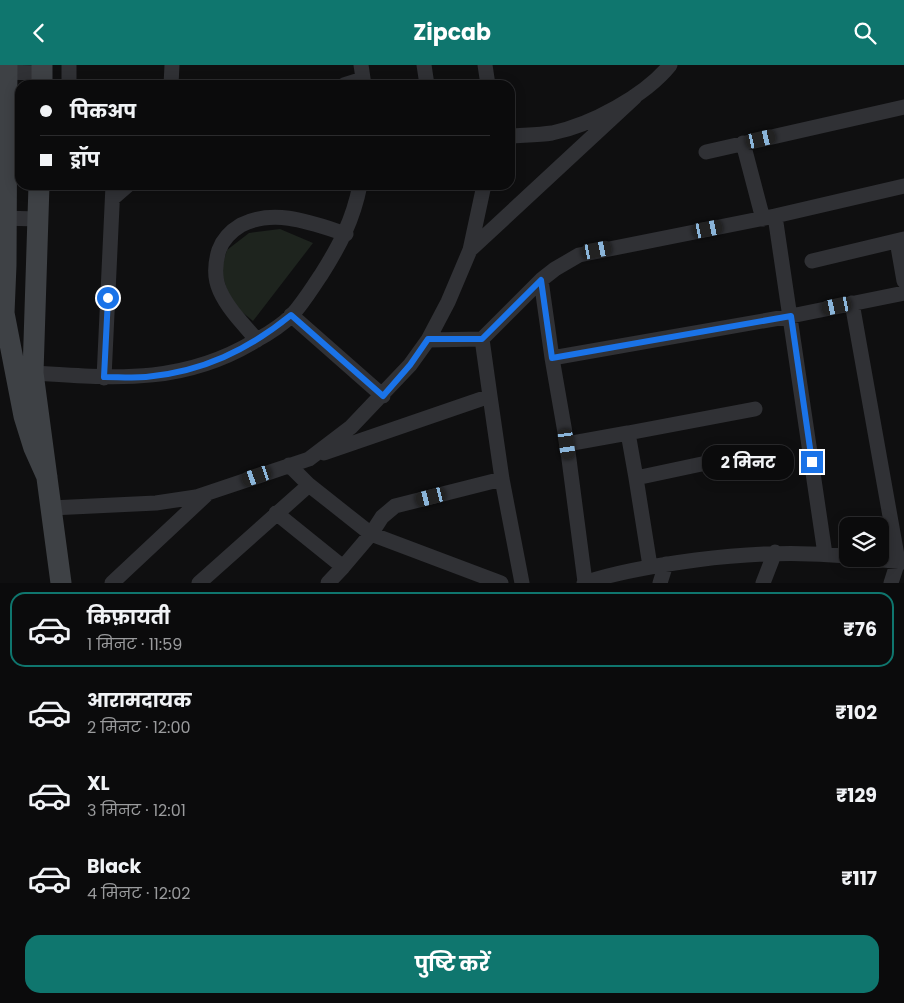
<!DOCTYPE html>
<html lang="hi">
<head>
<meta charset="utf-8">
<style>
  body { margin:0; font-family:Poppins,"Noto Sans Devanagari",sans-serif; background:#141415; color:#f1f3f6; height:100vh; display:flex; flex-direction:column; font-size:19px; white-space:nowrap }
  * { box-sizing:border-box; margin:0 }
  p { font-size:16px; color:#9a9b9d }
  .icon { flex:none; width:28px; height:28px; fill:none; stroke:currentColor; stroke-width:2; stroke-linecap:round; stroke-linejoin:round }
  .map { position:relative; height:518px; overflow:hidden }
  .details { display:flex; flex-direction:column; background:#0b0b0c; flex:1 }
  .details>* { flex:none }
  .hud { position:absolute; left:15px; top:15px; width:500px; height:110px; border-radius:15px; box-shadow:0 2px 12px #0003,0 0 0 1px #2b2b2d; display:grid; align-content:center; height:110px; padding:0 25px; background:#0b0b0c }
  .tools { position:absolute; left:839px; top:452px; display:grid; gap:10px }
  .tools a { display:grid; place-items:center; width:50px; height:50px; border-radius:10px; background:#0b0b0c; box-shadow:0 2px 12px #0003,0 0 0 1px #2b2b2d; font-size:25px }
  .end { position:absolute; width:22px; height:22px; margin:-11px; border:6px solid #1a73e8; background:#fff; box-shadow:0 0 0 2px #fff }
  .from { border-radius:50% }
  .bubble { position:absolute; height:35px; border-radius:15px; background:#0b0b0c; box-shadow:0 2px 12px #0003,0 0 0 1px #2b2b2d; font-size:16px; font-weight:700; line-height:35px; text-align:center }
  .car { position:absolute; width:15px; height:30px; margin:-15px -8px; border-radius:6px; box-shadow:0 0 4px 1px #0007; background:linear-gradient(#222 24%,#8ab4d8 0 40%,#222 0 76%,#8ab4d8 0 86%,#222 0) }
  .hud b { display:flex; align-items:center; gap:18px; height:48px; font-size:19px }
  .hud b+b { border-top:1px solid #2b2b2d }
  .hud i { width:12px; height:12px; background:#f1f3f6 }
  ul { padding:9px 0 0; list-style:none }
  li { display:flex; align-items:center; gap:15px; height:75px; margin:0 10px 8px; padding:0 15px; border:2px solid transparent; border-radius:15px }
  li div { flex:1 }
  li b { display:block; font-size:19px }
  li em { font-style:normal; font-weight:700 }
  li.active { border-color:#0f766e }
  li>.icon { width:45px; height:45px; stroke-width:1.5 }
  .action { display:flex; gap:10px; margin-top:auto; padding:10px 25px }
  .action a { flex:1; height:58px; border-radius:15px; background:#0f766e; color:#fff; font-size:20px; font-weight:700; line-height:58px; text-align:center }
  header { display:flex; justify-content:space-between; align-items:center; height:65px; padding:0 25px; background:#0f766e; color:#fff; font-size:22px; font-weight:700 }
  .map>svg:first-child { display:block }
</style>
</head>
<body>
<header><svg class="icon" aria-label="back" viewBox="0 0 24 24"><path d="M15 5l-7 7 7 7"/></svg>Zipcab<svg class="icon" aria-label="search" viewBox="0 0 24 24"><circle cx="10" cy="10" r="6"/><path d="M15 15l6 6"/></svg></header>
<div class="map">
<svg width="904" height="518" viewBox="0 0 904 518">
  <rect width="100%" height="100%" fill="#0f0f10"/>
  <path fill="#1e241e" d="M280,164l33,14 -60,78 -22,-18 -10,-33 6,-20 22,-17z"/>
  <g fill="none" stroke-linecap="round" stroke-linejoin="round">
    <path stroke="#303135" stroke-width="15" d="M361,0l3,20
      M424,0l3,20
      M485,0l3,20
      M0,7l42,1
      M69,20v-20
      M171,20l1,-20
      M344,20l19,-6
      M510,71c14,-1 29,-1 42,-3 39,-8 93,-37 118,-68
      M743,78l20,76
      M706,87l198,-45
      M113,133l15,-13
      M775,151l129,-30
      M0,153l38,1
      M897,176l7,40
      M470,185l165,-153
      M812,196l92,-22
      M852,238l46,258 -7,22
      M291,250l92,81
      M482,274l59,-59
      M257,275c-13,-15 -29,-31 -37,-49 -6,-13 -5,-28 -1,-41 4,-11 12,-19 22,-25 34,-17 71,-2 105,9
      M428,275l54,-1 8,57
      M552,293l239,-42 113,-23
      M33,308c81,5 149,12 222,-32 13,-7 26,-15 37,-26 11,-12 20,-27 29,-40 19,-30 32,-55 39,-90
      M104,313l9,-193
      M567,379l61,-11
      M324,388l166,-57 12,83 20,104
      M636,413l-8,-45 127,-24
      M309,420l62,49 11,-17 13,-11 107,-27
      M51,443l105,-5 40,-6 113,-38 42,-32 59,-62 18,-25 20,-38 22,-52 14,-65
      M276,448l67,54 -15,16
      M873,494l31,3
      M650,501l-14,-88 108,-23
      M343,502l28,-33 130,49
      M585,517l-18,-138 -15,-86 -11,-78 14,-11 24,-14 196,-39 50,338
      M112,518l94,-88
      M199,518l110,-98 -20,-20
      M584,518c36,-12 74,-18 112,-23 52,-7 98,-9 152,-4
      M660,518l6,-19
      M763,518l12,-31"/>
    <path stroke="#3e4145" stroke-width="21" d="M7,0l-1,200 -2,48 20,103 10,32 13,29
      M42,0v20
      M39,120l-6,188 28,210"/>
  </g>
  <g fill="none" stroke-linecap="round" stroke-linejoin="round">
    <path stroke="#1a73e8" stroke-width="6" d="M108,233l-4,79c14,0 28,1 42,0 56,-5 102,-27 145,-62l92,81 27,-31 18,-26h54l59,-59 11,78 239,-42 21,146"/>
  </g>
</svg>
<div class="tools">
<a><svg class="icon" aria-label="layers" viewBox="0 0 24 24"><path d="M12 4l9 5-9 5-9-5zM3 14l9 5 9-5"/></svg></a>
</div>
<i class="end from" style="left:108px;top:233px"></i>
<i class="end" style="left:812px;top:397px"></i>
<div class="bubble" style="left:702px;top:380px;width:92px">2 मिनट</div>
<i class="car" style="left:761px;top:74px;rotate:77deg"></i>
<i class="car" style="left:708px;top:164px;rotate:79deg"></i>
<i class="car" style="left:597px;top:185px;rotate:79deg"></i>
<i class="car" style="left:837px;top:241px;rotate:258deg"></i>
<i class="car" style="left:567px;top:379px;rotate:172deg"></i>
<i class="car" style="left:257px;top:411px;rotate:251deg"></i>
<i class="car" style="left:431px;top:432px;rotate:256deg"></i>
<div class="hud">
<b><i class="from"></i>पिकअप</b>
<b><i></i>ड्रॉप</b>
</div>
</div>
<section class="details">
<ul>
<li class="active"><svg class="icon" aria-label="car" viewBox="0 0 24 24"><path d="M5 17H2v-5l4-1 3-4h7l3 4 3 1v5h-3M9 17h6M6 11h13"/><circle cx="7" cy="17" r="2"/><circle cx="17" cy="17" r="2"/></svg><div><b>किफ़ायती</b><p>1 मिनट · 11:59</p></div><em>₹76</em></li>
<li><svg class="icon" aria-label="car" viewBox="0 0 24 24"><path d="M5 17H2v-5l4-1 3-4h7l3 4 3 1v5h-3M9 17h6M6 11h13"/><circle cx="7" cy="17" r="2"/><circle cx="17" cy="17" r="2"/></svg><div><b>आरामदायक</b><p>2 मिनट · 12:00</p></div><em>₹102</em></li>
<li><svg class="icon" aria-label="car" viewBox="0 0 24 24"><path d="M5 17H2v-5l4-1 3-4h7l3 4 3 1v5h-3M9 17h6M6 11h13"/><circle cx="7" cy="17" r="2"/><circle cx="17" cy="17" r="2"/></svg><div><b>XL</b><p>3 मिनट · 12:01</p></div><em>₹129</em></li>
<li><svg class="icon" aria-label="car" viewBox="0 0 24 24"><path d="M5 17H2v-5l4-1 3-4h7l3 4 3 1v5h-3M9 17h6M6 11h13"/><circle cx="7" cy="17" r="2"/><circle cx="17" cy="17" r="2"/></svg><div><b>Black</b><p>4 मिनट · 12:02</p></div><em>₹117</em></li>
</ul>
<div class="action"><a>पुष्टि करें</a></div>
</section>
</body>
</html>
